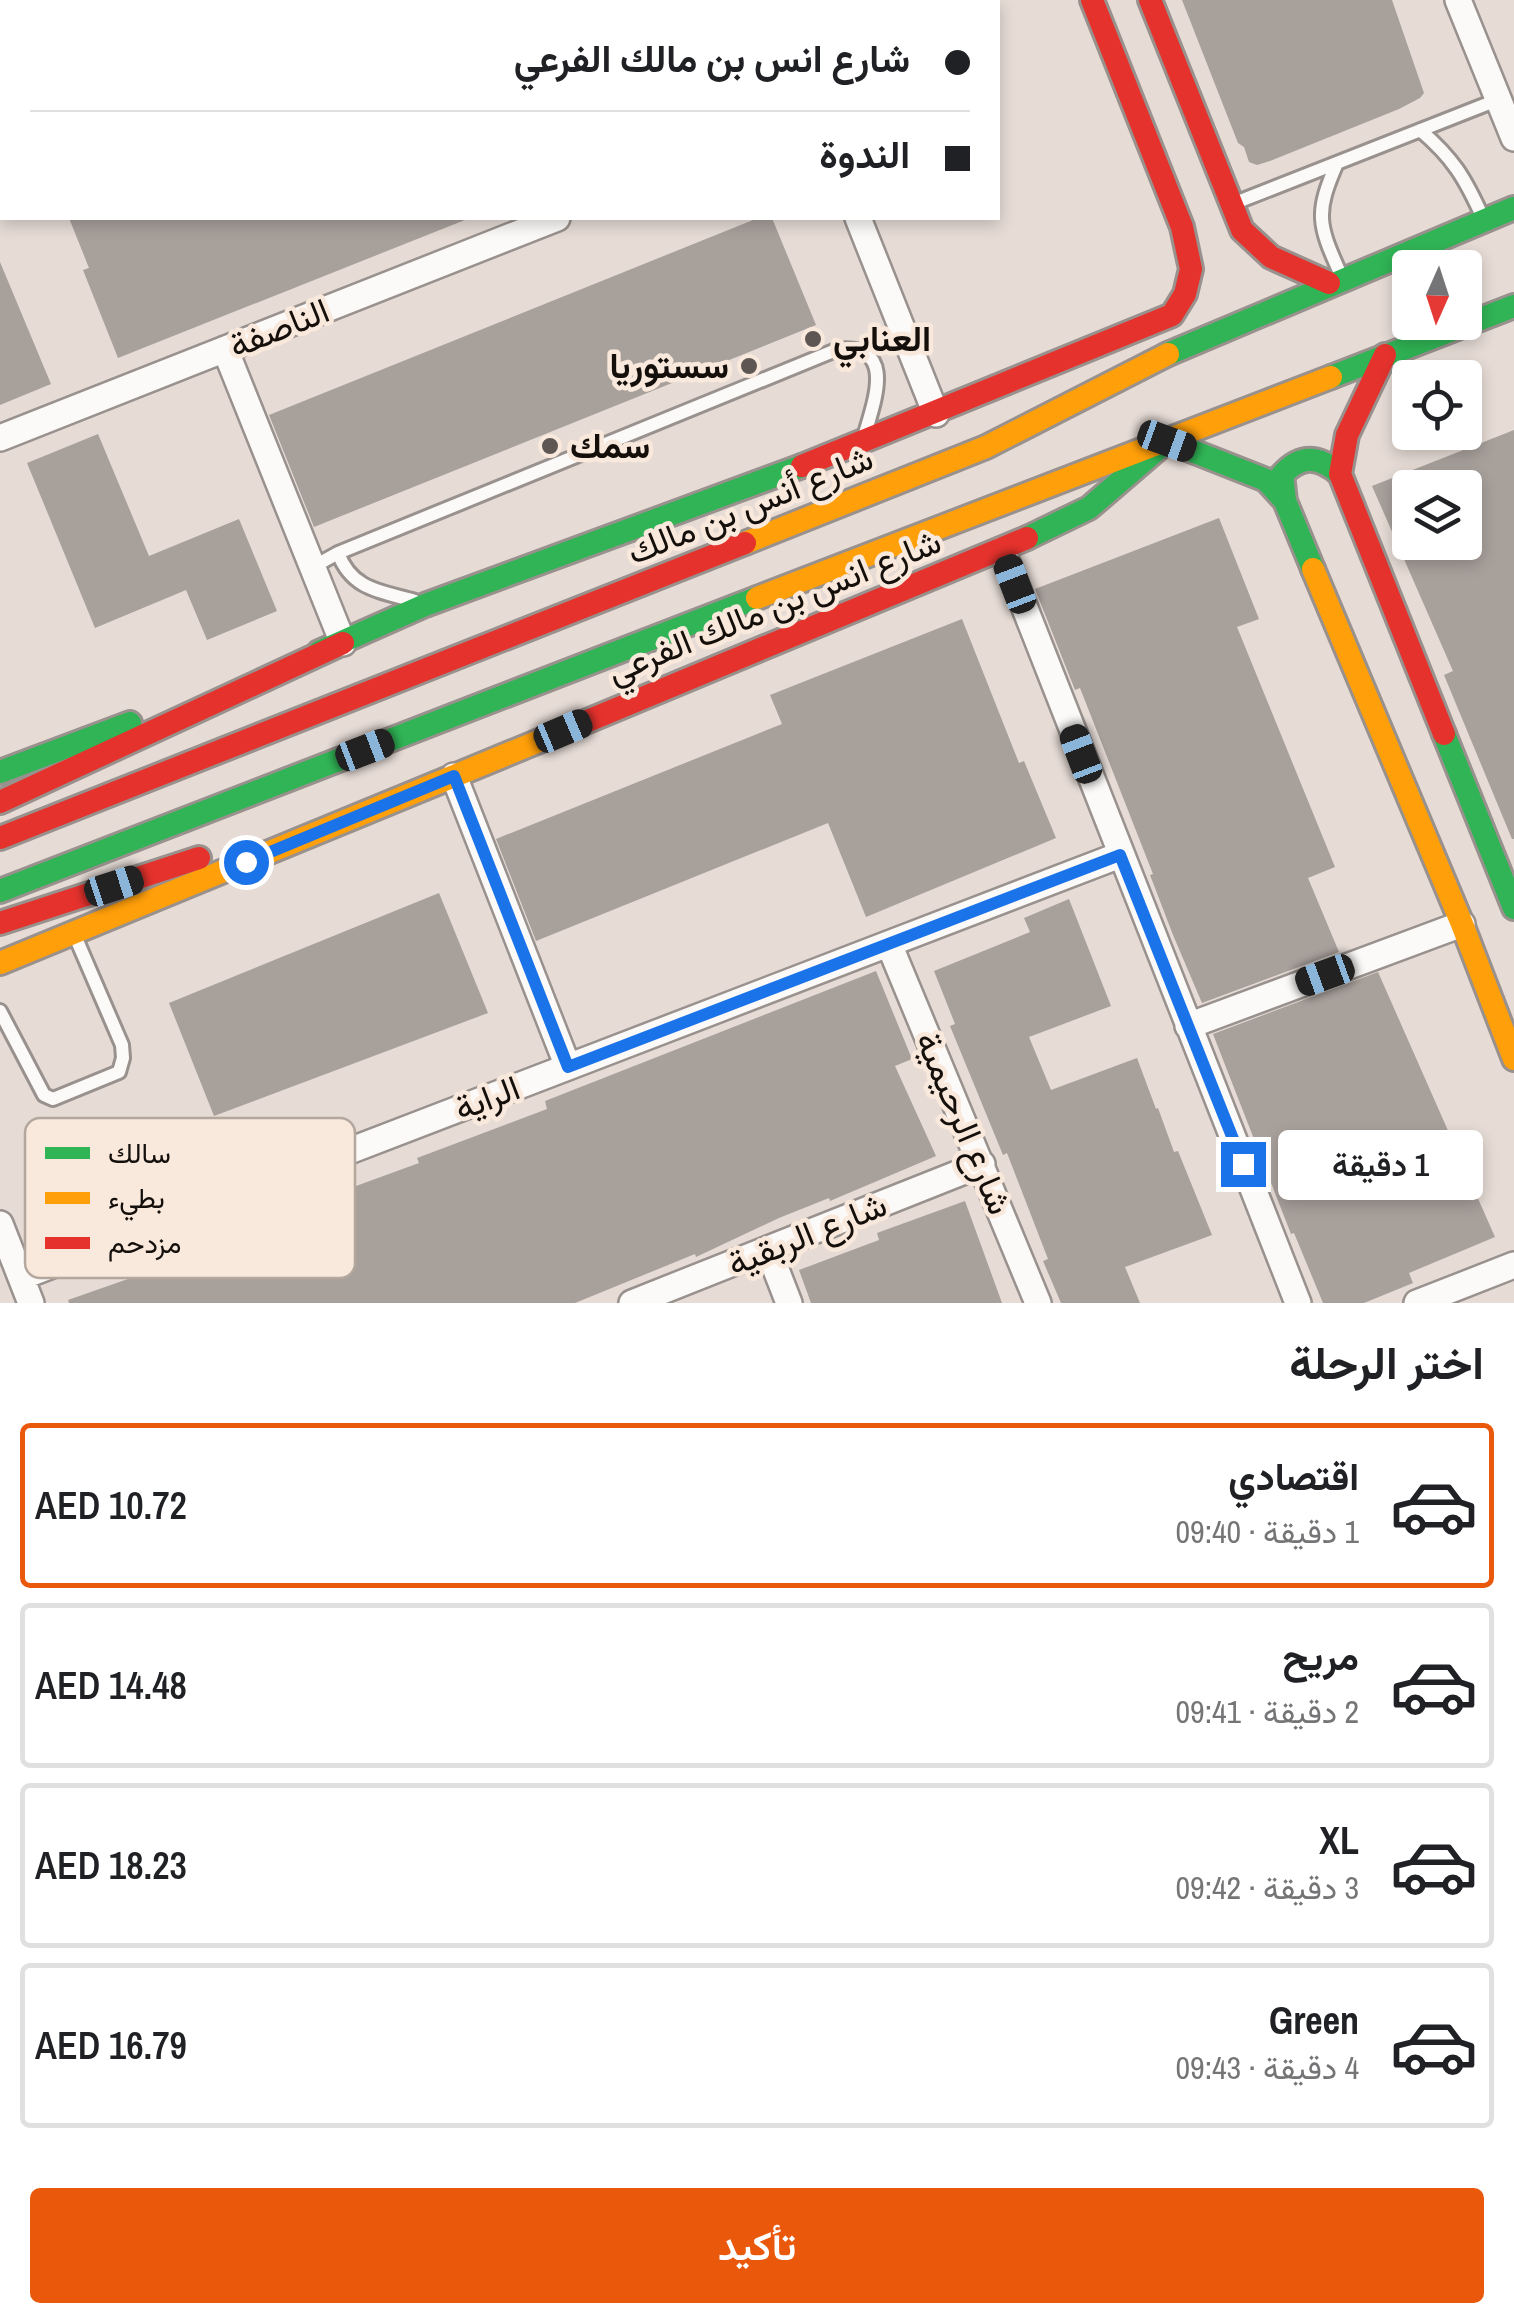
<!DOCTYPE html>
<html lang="ar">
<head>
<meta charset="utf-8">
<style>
  body { margin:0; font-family:"Archivo Narrow",Vazirmatn,sans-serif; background:#f6f6f6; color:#202124; direction:rtl; height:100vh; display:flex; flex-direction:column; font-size:38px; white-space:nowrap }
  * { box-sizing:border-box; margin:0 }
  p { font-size:32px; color:#757577 }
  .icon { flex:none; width:55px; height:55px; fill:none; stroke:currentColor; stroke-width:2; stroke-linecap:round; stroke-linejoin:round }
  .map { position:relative; height:1303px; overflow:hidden; direction:ltr }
  .details { display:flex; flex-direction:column; background:#fff; flex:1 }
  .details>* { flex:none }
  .guide { position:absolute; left:0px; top:0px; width:1000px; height:220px; box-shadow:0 5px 15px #0003; direction:rtl; display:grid; align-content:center; height:220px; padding:0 30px; background:#fff }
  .needle { width:65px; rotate:183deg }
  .tools { position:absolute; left:1392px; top:250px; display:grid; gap:20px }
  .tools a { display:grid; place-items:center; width:90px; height:90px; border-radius:10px; background:#fff; box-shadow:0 5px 15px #0003; font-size:50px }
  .end { position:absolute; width:45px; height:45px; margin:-22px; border:12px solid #1a73e8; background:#fff; box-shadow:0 0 0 5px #fff }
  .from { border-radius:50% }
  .bubble { position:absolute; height:70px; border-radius:10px; background:#fff; box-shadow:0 5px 15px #0003; font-size:32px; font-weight:600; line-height:70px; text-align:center; direction:rtl }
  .car { position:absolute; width:30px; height:60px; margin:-30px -15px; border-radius:12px; box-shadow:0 0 8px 2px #0007; background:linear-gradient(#222 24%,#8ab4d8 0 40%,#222 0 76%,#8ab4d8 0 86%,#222 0) }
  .guide b { display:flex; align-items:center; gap:35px; height:95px; font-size:38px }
  .guide b+b { border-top:2px solid #e0e0e0 }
  .guide i { width:25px; height:25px; background:#202124 }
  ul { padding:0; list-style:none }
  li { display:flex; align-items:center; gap:30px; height:165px; margin:0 20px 15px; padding:0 10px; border:5px solid #e0e0e0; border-radius:10px }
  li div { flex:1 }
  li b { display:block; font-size:38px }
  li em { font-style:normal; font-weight:600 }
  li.selected { border-color:#ea580c }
  li>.icon { width:90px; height:90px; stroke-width:1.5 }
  h2 { padding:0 30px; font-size:45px; line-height:120px }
  .primary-button { display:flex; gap:20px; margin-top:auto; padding:20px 30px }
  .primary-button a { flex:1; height:115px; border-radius:10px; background:#ea580c; color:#fff; font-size:40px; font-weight:600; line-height:115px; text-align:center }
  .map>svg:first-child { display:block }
</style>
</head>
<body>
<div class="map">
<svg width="1514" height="1303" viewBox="0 0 1514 1303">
  <rect width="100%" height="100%" fill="#e6dbd5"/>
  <path fill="#a8a09b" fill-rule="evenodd" d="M1182,0h210l32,93 -4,5 -21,11 -129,52 -13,4 -8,-3 -5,-15 -6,-4z
    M69,218h401l-352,140 -35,-88 6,-2z
    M758,218h14l44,107 -502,202 -45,-112z
    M0,262l51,122 -51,21z
    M1514,430v409h-2l-68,-164 9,-4 -81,-185zM1410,488h55v54h-55z
    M98,434l51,122 90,-37 38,92 -70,29 -21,-50 -91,38 -68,-165z
    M1219,518l40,101 -22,8 98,240 -27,11 31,74 -137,51 -29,-68 -23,-60 3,-1 -73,-186 -5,2 -40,-101z
    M962,619l57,144 5,-2 32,77 -190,79 -38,-94 -292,118 -40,-102 286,-115 -12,-29z
    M439,893l49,120 -274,103 -45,-113z
    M1069,899l42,107 -82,31 22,53 86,-32 19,51 2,-1 16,44 4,-1 34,84 -87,32 15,36h-79l-18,-42 5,-2 -41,-106 -4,2 -53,-129 5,-2 -21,-53 96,-39 -6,-14z
    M876,971l36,88 -17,7 41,90 -106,45 -1,-3 -50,20 -83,39 -1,-3 -120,49h-506l-1,-3 94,-33 -2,-4 91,-34 42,-18v-2l126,-46 -2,-5 130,-49 -2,-8z
    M1378,972l117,265 -86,36 4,10 -49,20h-41l-29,-70 -3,1 -78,-200z
    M965,1201l37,102h-191l-12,-33 80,-30 -2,-7z"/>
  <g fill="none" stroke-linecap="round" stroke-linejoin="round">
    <defs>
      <path id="lane" d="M1420,130c33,28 45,48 63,88
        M1337,163c-22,50 -19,61 3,110
        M1235,203l262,-103
        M338,553c14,37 42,38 77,48
        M313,567l25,-14 498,-203c62,-8 38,52 28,87
        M0,1011l44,84 9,4 66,-27 4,-14 -1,-13 -47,-109"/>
      <path id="street" d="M243,0l1,2
        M513,0l1,2
        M772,0l1,2
        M1458,0l56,138
        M431,2l7,-2
        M0,174l2,-1
        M858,218l78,196
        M225,349l118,294
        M0,438l557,-220
        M1002,550l296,753
        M454,776l114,291
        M889,944l149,359
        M1188,1026l274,-102
        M0,1224l31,79
        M768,1249l21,54
        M21,1277l1099,-422
        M632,1303l350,-139
        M1417,1303l97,-38"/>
      <path id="fast" d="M1168,354l346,-146
        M1331,377l183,-71
        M1285,501l-3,-26c19,-21 37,-19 58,-1
        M1027,538l62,-30 78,-67 99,39 19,21 28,68
        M319,652l106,-47 377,-139
        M1444,734l70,174
        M0,772l130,-49
        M0,891l757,-293"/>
      <path id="slow" d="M745,543l241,-96 182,-93
        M1313,569l149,355 52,135
        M757,598l574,-221
        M0,963l578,-238"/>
      <path id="jam" d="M1150,0l92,230 29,27 58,26
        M1385,355l-38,80 -7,39 104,260
        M802,466l370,-151 13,-21 6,-25 -9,-42 -90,-227
        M578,725l449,-187
        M0,802l343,-159
        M0,838l745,-295
        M0,923l199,-65"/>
    </defs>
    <use href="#lane" stroke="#99918d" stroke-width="18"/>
    <use href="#street" stroke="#99918d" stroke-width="30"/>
    <use href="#fast" stroke="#99918d" stroke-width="28"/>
    <use href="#slow" stroke="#99918d" stroke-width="28"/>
    <use href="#jam" stroke="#99918d" stroke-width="28"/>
    <use href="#lane" stroke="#fbfaf9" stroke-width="12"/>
    <use href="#street" stroke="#fbfaf9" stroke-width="25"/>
    <use href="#fast" stroke="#30b455" stroke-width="22"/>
    <use href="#slow" stroke="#ff9f0a" stroke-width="22"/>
    <use href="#jam" stroke="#e5322d" stroke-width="22"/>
  </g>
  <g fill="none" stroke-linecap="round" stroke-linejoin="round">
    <path stroke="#1a73e8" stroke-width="12" d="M246,862l208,-86 114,291 552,-212 123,309"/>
  </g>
  <g fill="#5e5652" stroke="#f9e8dc" stroke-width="4">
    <circle cx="813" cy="339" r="10"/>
    <circle cx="749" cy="366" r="10"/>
    <circle cx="550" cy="446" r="10"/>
  </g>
  <g text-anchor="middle" stroke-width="9" stroke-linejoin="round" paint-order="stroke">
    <g font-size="35" fill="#140f0b" stroke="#f9e8dc">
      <text transform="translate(279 328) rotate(-22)" y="12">الناصفة</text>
      <text transform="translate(750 505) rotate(-22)" y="12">شارع أنس بن مالك</text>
      <text transform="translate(774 606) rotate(-22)" y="12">شارع انس بن مالك الفرعي</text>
      <text transform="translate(487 1098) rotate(-21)" y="12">الراية</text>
      <text transform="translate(964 1123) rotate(67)" y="12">شارع الرحيمية</text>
      <text transform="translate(807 1234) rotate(-22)" y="12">شارع الربقية</text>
    </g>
    <g font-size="35" font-weight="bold" fill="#140f0b" stroke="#f9e8dc" text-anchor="start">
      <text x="833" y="351">العنابي</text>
      <text x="729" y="378" text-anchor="end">سستوريا</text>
      <text x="570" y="458">سمك</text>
    </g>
  </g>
  <rect x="25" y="1118" width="330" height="160" rx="15" fill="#f9e8dc" stroke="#b4a79d" stroke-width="2.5"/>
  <rect x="45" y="1147" width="45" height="12" fill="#30b455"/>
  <rect x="45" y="1192" width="45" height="12" fill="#ff9f0a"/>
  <rect x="45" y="1237" width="45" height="12" fill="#e5322d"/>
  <g font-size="28" fill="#140f0b">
    <text x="108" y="1163">سالك</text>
    <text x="108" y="1208">بطيء</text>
    <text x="108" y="1253">مزدحم</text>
  </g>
</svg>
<div class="tools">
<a><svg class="needle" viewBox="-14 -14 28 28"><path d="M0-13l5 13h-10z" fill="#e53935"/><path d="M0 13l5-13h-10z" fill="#757577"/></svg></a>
<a><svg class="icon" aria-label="locate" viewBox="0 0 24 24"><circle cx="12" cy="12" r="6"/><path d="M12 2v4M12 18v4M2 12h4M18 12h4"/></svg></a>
<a><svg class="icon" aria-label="layers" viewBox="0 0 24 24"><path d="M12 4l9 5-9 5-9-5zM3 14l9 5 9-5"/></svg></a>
</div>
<i class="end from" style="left:246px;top:862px"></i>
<i class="end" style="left:1243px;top:1164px"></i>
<div class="bubble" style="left:1278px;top:1130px;width:205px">1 دقيقة</div>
<i class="car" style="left:1167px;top:441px;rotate:110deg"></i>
<i class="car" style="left:1015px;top:584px;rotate:339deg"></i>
<i class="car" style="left:563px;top:731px;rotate:67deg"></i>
<i class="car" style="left:365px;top:750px;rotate:69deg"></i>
<i class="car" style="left:1081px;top:754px;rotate:339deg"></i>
<i class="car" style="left:114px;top:886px;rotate:72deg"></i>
<i class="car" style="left:1325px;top:975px;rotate:250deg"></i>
<div class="guide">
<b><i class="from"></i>شارع انس بن مالك الفرعي</b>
<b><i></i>الندوة</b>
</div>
</div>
<section class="details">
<h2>اختر الرحلة</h2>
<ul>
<li class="selected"><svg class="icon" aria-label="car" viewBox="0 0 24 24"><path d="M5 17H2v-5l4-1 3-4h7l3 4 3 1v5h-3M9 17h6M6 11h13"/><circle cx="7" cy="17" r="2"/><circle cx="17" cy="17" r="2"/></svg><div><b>اقتصادي</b><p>1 دقيقة · 09:40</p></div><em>AED 10.72</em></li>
<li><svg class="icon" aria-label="car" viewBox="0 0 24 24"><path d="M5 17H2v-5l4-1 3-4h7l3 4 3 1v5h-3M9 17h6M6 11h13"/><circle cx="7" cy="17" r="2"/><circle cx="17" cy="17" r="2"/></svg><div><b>مريح</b><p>2 دقيقة · 09:41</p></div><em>AED 14.48</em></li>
<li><svg class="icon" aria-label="car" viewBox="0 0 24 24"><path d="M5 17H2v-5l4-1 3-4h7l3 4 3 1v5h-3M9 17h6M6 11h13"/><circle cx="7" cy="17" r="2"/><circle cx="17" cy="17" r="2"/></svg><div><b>XL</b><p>3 دقيقة · 09:42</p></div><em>AED 18.23</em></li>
<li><svg class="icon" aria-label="car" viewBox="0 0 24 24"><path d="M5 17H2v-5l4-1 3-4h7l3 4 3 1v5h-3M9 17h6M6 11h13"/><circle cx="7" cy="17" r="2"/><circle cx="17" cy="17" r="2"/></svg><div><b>Green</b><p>4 دقيقة · 09:43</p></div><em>AED 16.79</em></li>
</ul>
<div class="primary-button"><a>تأكيد</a></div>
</section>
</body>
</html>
